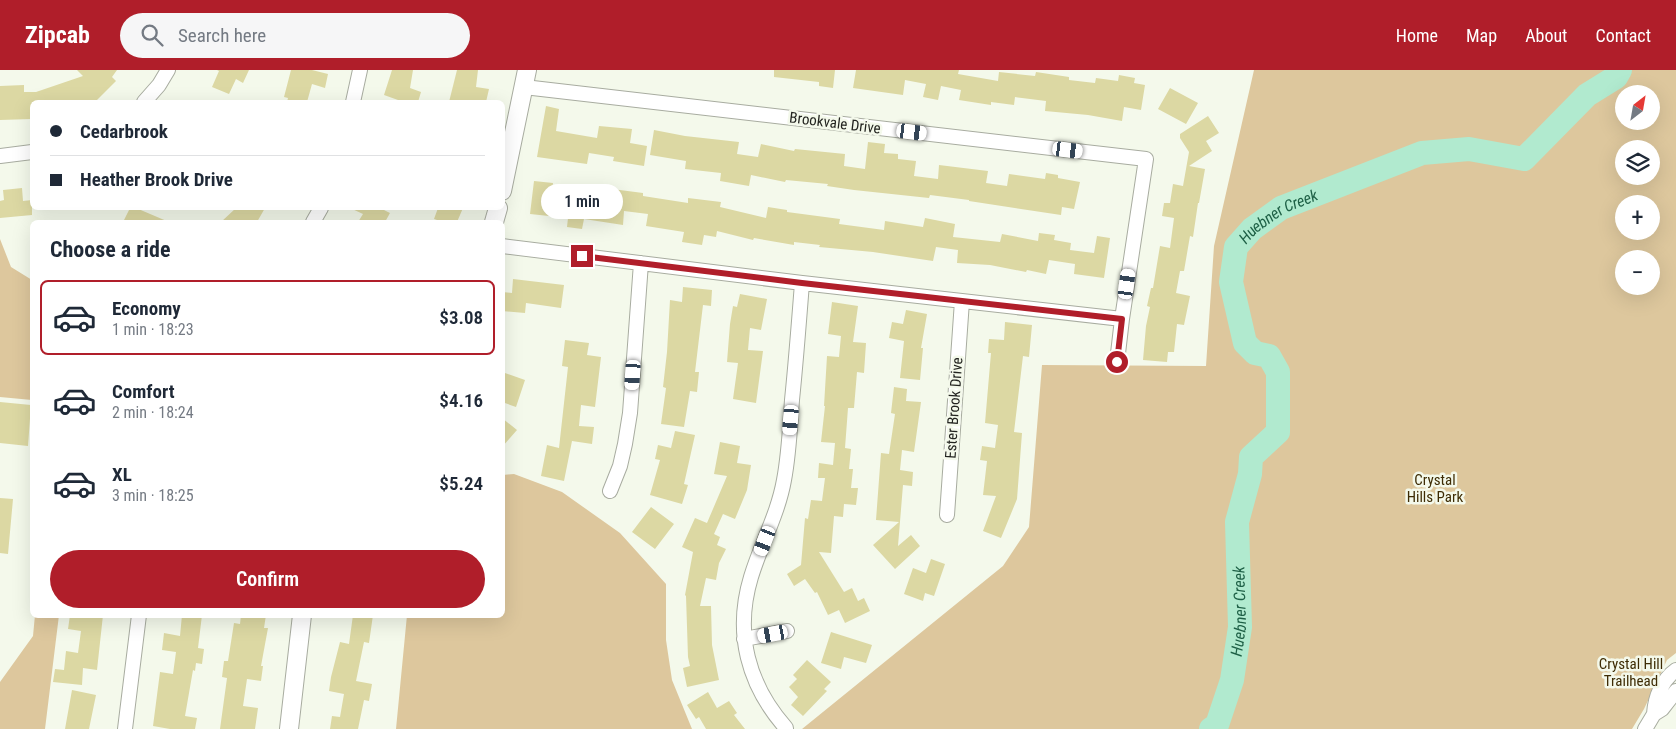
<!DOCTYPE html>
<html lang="en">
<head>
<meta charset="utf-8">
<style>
  body { margin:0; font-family:"Roboto Condensed",sans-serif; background:#f6f6f7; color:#1f2937; height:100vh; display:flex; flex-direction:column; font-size:19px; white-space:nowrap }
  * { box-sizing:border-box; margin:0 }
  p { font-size:16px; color:#747a83 }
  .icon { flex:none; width:28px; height:28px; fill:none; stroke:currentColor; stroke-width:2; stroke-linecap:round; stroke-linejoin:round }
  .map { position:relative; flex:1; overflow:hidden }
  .side { position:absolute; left:30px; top:150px; width:475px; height:398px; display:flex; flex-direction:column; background:#fff; border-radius:8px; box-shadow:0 5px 20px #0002 }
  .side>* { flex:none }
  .hud { position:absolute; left:30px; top:30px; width:475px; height:110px; border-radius:8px; box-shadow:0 5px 20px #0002; display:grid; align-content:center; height:110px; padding:0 20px; background:#fff }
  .needle { width:32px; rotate:31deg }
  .buttons { position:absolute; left:1615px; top:15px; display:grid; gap:10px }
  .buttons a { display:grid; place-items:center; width:45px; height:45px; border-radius:50%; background:#fff; box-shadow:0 5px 20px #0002; font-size:25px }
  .end { position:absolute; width:22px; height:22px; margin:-11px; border:6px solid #b01e2a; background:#fff; box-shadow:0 0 0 2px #fff }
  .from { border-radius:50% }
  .bubble { position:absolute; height:35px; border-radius:18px; background:#fff; box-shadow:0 5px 20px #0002; font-size:16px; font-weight:600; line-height:35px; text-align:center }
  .car { position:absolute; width:15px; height:30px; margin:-15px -8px; border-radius:6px; box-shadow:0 0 4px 1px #0007; background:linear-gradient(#fff 24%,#345 0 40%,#fff 0 76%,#345 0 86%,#fff 0) }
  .hud b { display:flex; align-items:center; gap:18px; height:48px; font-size:19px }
  .hud b+b { border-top:1px solid #e0e1e3 }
  .hud i { width:12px; height:12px; background:#1f2937 }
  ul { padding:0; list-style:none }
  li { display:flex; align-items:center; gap:15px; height:75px; margin:0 10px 8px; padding:0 10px; border:2px solid transparent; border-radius:8px }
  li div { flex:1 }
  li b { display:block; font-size:19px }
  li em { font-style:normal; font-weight:600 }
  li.selected { border-color:#b01e2a }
  li>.icon { width:45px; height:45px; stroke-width:1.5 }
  h2 { padding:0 20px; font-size:22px; line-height:60px }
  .primary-button { display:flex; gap:10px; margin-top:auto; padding:10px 20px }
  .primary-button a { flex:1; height:58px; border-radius:30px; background:#b01e2a; color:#fff; font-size:20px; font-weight:600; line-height:58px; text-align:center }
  header { display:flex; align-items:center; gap:30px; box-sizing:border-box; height:70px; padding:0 25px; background:#b01e2a; color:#fff }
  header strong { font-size:24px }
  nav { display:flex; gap:28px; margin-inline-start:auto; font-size:18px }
  .search { width:350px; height:45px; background:#f6f6f7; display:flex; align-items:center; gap:12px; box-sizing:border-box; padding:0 18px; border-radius:28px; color:#747a83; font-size:19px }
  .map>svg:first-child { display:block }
</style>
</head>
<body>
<header>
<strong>Zipcab</strong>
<div class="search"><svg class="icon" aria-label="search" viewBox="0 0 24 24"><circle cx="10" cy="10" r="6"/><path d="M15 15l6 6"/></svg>Search here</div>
<nav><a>Home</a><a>Map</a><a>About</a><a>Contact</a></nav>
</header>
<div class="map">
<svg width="1676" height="659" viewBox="0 0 1676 659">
  <rect width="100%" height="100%" fill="#f4f9eb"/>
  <path fill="#ddc79d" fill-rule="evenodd" d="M1254,0h422v583l-9,7 -23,49 -12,20h-830l201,-163 26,-39 13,-162 164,1 8,-120zM1624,24h27v27h-27zM1624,79h27v27h-27zM1624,134h27v27h-27zM1624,189h27v27h-27z
    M0,169l11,28 21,13v120l-32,-3z
    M514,404l48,18 58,41 46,51v56l6,40 20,49h-296l11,-114h95l1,-140z
    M35,545h24l-14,114h-45v-47l33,-46z"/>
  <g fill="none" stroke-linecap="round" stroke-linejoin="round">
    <path stroke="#b1eacf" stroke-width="24" id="s1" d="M1211,659l6,-4 15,-45 8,-53 -3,-105 13,-48 1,-17 27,-25v-60l-9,-16 -14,-3 -10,-10 -14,-61 5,-35 16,-18 29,-21 141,-55 47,-4 55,10 63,-64 29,-18 4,-7"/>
  </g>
  <path fill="#dcd8a3" d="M77,0h40l-5,7 4,4 -21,21h-63v17l-32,1v-34l24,-1v7h12l47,-16z
    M217,0h32l-6,13 -7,-4 -7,15 -17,-7 7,-16z
    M291,0h21l16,4 -3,14 -13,-4 -5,18h-20l1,-4 -4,-1z
    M392,0h21l-3,18 11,4 -3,10h-20v-2l-14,-5z
    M457,0h21l-2,17 13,2 -3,13 -16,-2v2h-21z
    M774,0h61l-2,18 -14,-2v-4l-45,-5z
    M856,0h103l-1,4 40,7 1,-9 36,4 1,-4 33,5v3l26,3 1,-5 22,3 1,-6 16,3 -1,5 11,2 -4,25 -17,-3 -2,14 -34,-6 -43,-4 1,-10 -31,-4 -1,8 -23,-3v3l-32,-5 2,-10 -20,-4 -3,14 -15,-3 3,-13 -21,-4 -2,15 -50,-7z
    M1170,18l28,15 -12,21 -28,-15z
    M546,36l13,3 -3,22 41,7 2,-12 33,3 -2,14 17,3 -3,20 -31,-5 1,-4 -25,-4 -2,11 -50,-7z
    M1208,46l11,17 -13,8 6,10 -23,15 16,3 -6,34h-1l-5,34 -3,-1 -6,35h-4l-4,22 14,3 -6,29 -7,-1 -3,28h-6l-1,10 -24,-2 3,-34 4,-19 -3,-1 4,-18h2l7,-42 10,2 4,-30 -12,-2 2,-13h6l3,-19 10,2 6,-34 -9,-14v-4z
    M654,60l31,6 54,6 -2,12 21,3 3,-13 33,7 1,-2 50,5 -1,12 21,3 3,-27 17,2 -1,9 14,1v5l18,2 -2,15 24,3 1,-14 49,6 -2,12 21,3 2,-12 36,5 1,-6 12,2v3l22,4 -6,27 -12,-2 -1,8 -92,-14v-1l-39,-5 -1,3 -75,-8 -27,-4 1,-2 -42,-4 -1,2 -34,-7 -2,11 -29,-5 1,-8 -36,-4 1,-8 -36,-6z
    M534,111l19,2 -2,13 20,3v-6l39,6 2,-10 31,4v3l45,7v-5l33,4 -1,5 46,11 2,-11 19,3v2l53,7 -1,5 45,6 1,-9 38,6 2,-9 30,6 -2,13 47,5 2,-8 36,7 1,-8 16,2 -1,5 17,3 -1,7 24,3 3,-17 13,2 -6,40 -30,-4 1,-10 -26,-4 -3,14 -19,-4 -1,2 -36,-7 -33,-2 1,-13 -22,-3 -3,14 -60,-9 -54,-5 1,-2 -26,-3v3l-40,-7 -1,2 -36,-9 -1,6 -12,-2 -2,10 -20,-3 2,-10 -38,-6 2,-12 -24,-3 -1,14 -39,-6 -2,10 -15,-2 1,-9 -38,-4z
    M22,118l1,13 9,-1v15l-32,3v-17l4,-1 -1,-10z
    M130,138h6l33,14h-46z
    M236,138h29l-8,14h-36z
    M350,138h30l10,5 -5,9h-27l5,-8z
    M438,138h25l-6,14h-14l-9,-3z
    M513,209l51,6 -3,23 -35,-5 -1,10 -23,-2v-19l10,1z
    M683,217l29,3 -1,16 -8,-1 -8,67h4l-2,20 -7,-1 -6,36 -23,-3 5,-36 -3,-1 4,-35 3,-52 12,2z
    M740,224l27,5 -6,31 -11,-2 -2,22 15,1 -7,52 -23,-4 5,-36 -11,-1 3,-38 3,-18 4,1z
    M832,232l26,4 -5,36 13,1 -2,30 -7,-1 -3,36h-6l-3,40 6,1 -2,20h4l-2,19h7l-2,17 -12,-1 -1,13 -9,-1 -3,37 -12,-1 25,40 8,-4 6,13 6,-3 6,13 -25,12 -6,-13 -11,5 -11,-23 -2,1 -10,-14 -11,7 -7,-12 14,-9 4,-47 3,1 3,-19 11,1 3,-23h-7l1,-15 14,2 2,-22 -14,-1 4,-36h-1l3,-50 12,1 2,-21 -13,-2z
    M906,240l21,4 -6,34h2l-3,32 -20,-2 4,-37 -15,-3 3,-16 11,2z
    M1005,252l27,3 -3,32 -6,-1 -9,76 8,1 -5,66 -16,39 -18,-7 13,-35 -13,-1 4,-34 -7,-1 2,-14 13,2 3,-23 -13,-2 6,-70h-3l1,-14 15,1z
    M565,270l24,3 -2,12 14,2 -6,50 -14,-2 -2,21 15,1 -2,17 -20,-3 -8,40 -23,-5 6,-31 12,3 9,-81 -6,-1z
    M502,302l23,8 -9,27 -14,-5z
    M894,317l13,2 -1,12 15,1 -7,50 -12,-2 -2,20 13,2 -1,14 -9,-1 -5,61 13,-11 9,11 -25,23 -22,-24 26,-23 -23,-2 5,-67 8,1 6,-40 -4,-1z
    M0,332l31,3 -3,41 -28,-3z
    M502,348l15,12 -15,17z
    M675,361l20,4 -11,49 4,1 -6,19 -32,-9 10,-35 -5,-1 3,-14 13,3z
    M720,372l20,4 -3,17 14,2 -4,25 -12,29 -12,-5 -9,20 6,3 -3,8 9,4 -7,14 -3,17 -10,-2 -6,28h11l1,39 7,35 -32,7 -4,-19 7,-2 -2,-9 -2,-61 -1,-1 8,-43 -11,-5 13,-29 12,5 20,-47 -13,-2z
    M0,428l13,1 -5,55 -8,-1z
    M651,437l23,17 -19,25 -23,-17z
    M931,489l14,5 -11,32 -9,-3 -2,8 -19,-7 9,-26 13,5z
    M70,545h33l-6,55 -14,-2 -1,17 -29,-3 2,-13 9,1 2,-19 12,2 3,-22 -13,-2z
    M182,545h20l-4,33 6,1 -2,15 -6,-1 -1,8 -2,-1 -8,46 12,2 -2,11h-25l-17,-3 7,-54 13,2 3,-22 -14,-2 2,-17 16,3z
    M241,545h25l-2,13h4l-7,38h2l-2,15 -14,-2 -4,27 15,2 -3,21h-35l7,-51 -5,-1 2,-16h4l6,-38 6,1z
    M353,545h20l-4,28 -5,-1 -8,39 16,3 -3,17 -5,-1 -6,29h-28l2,-13 8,1 4,-23 -15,-3 2,-14 9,-35 9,2z
    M831,562l41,13 -6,18 -22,-6 -3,12 -20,-6z
    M807,590l24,22 -7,7 3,2 -24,25 -12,-11 7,-8 -9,-10 8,-8 -4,-4z
    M72,620l24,5 -7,34h-24z
    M708,622l9,16 12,-7 8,12 -3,2 11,14h-39l-7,-12 -3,2 -9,-14z"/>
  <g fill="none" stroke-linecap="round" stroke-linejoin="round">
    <defs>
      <path id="minor" d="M524,17l622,72 -24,160 -5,43
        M144,32l15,-17 9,-15
        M353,32l7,-32
        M0,86l32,-4
        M313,152l8,-14
        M502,176l300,37 320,36
        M610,421l10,-25 5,-22 5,-31 11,-150
        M947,445l15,-214
        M744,569l43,-8
        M1654,644c1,-17 8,-34 22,-44
        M786,658c-38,-43 -52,-95 -35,-151 10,-33 27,-63 33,-97 5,-26 6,-53 8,-80 4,-39 7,-78 10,-117
        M125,659l14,-114
        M1645,659l9,-15 8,-5 14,-18"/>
      <path id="tertiary" d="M502,121l25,-121
        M494,152l4,-14
        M289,659l13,-114"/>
    </defs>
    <use href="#minor" stroke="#a8aca0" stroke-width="16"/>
    <use href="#tertiary" stroke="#a8aca0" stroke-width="20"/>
    <use href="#minor" stroke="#fff" stroke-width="14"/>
    <use href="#tertiary" stroke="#fff" stroke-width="18"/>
  </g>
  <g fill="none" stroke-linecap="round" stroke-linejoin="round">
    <path stroke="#b01e2a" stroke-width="6" d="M582,186l220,27 320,36 -5,43"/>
  </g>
  <g text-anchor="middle" stroke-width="5" stroke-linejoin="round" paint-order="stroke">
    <g font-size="15" fill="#232420" stroke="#f4f9eb">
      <text transform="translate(835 53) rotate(7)" y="5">Brookvale Drive</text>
      <text transform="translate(954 338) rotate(-86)" y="5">Ester Brook Drive</text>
    </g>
    <g font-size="15" fill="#3e2c04" stroke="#f4f9eb">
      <text x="1435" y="415">Crystal<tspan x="1435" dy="17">Hills Park</tspan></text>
      <text x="1631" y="599">Crystal Hill<tspan x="1631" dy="17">Trailhead</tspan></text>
    </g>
    <g font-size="16" font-style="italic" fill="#1e6046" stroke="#f4f9eb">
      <text dy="6" stroke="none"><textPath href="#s1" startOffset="575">Huebner Creek</textPath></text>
      <text dy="6" stroke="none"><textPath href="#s1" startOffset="124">Huebner Creek</textPath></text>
    </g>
  </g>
</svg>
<div class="buttons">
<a><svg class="needle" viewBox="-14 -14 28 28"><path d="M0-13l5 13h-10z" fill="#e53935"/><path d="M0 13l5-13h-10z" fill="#747a83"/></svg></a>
<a><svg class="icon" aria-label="layers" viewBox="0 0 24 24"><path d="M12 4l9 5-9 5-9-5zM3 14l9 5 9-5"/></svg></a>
<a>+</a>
<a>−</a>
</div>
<i class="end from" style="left:1117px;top:292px"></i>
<i class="end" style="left:582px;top:186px"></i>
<div class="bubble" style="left:541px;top:114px;width:82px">1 min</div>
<i class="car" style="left:912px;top:62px;rotate:97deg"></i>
<i class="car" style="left:1068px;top:80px;rotate:97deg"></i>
<i class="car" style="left:1127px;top:214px;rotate:8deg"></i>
<i class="car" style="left:633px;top:305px;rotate:184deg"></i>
<i class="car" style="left:791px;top:350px;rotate:185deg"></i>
<i class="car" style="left:765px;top:471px;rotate:201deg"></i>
<i class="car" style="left:773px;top:564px;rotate:260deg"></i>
<div class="hud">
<b><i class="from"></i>Cedarbrook</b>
<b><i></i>Heather Brook Drive</b>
</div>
<section class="side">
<h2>Choose a ride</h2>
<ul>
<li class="selected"><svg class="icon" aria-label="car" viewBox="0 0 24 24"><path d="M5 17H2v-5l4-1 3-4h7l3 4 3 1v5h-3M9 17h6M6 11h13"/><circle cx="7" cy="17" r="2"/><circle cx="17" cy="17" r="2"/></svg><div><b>Economy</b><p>1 min · 18:23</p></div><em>$3.08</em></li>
<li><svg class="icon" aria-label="car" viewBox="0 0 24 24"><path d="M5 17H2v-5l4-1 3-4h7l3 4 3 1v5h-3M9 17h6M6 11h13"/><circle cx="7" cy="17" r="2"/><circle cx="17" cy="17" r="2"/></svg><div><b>Comfort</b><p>2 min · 18:24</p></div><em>$4.16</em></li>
<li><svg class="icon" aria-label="car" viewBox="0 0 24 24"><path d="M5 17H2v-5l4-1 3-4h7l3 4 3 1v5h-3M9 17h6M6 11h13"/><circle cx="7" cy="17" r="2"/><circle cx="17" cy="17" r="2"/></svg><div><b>XL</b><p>3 min · 18:25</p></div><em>$5.24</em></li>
</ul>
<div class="primary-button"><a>Confirm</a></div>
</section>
</div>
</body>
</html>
